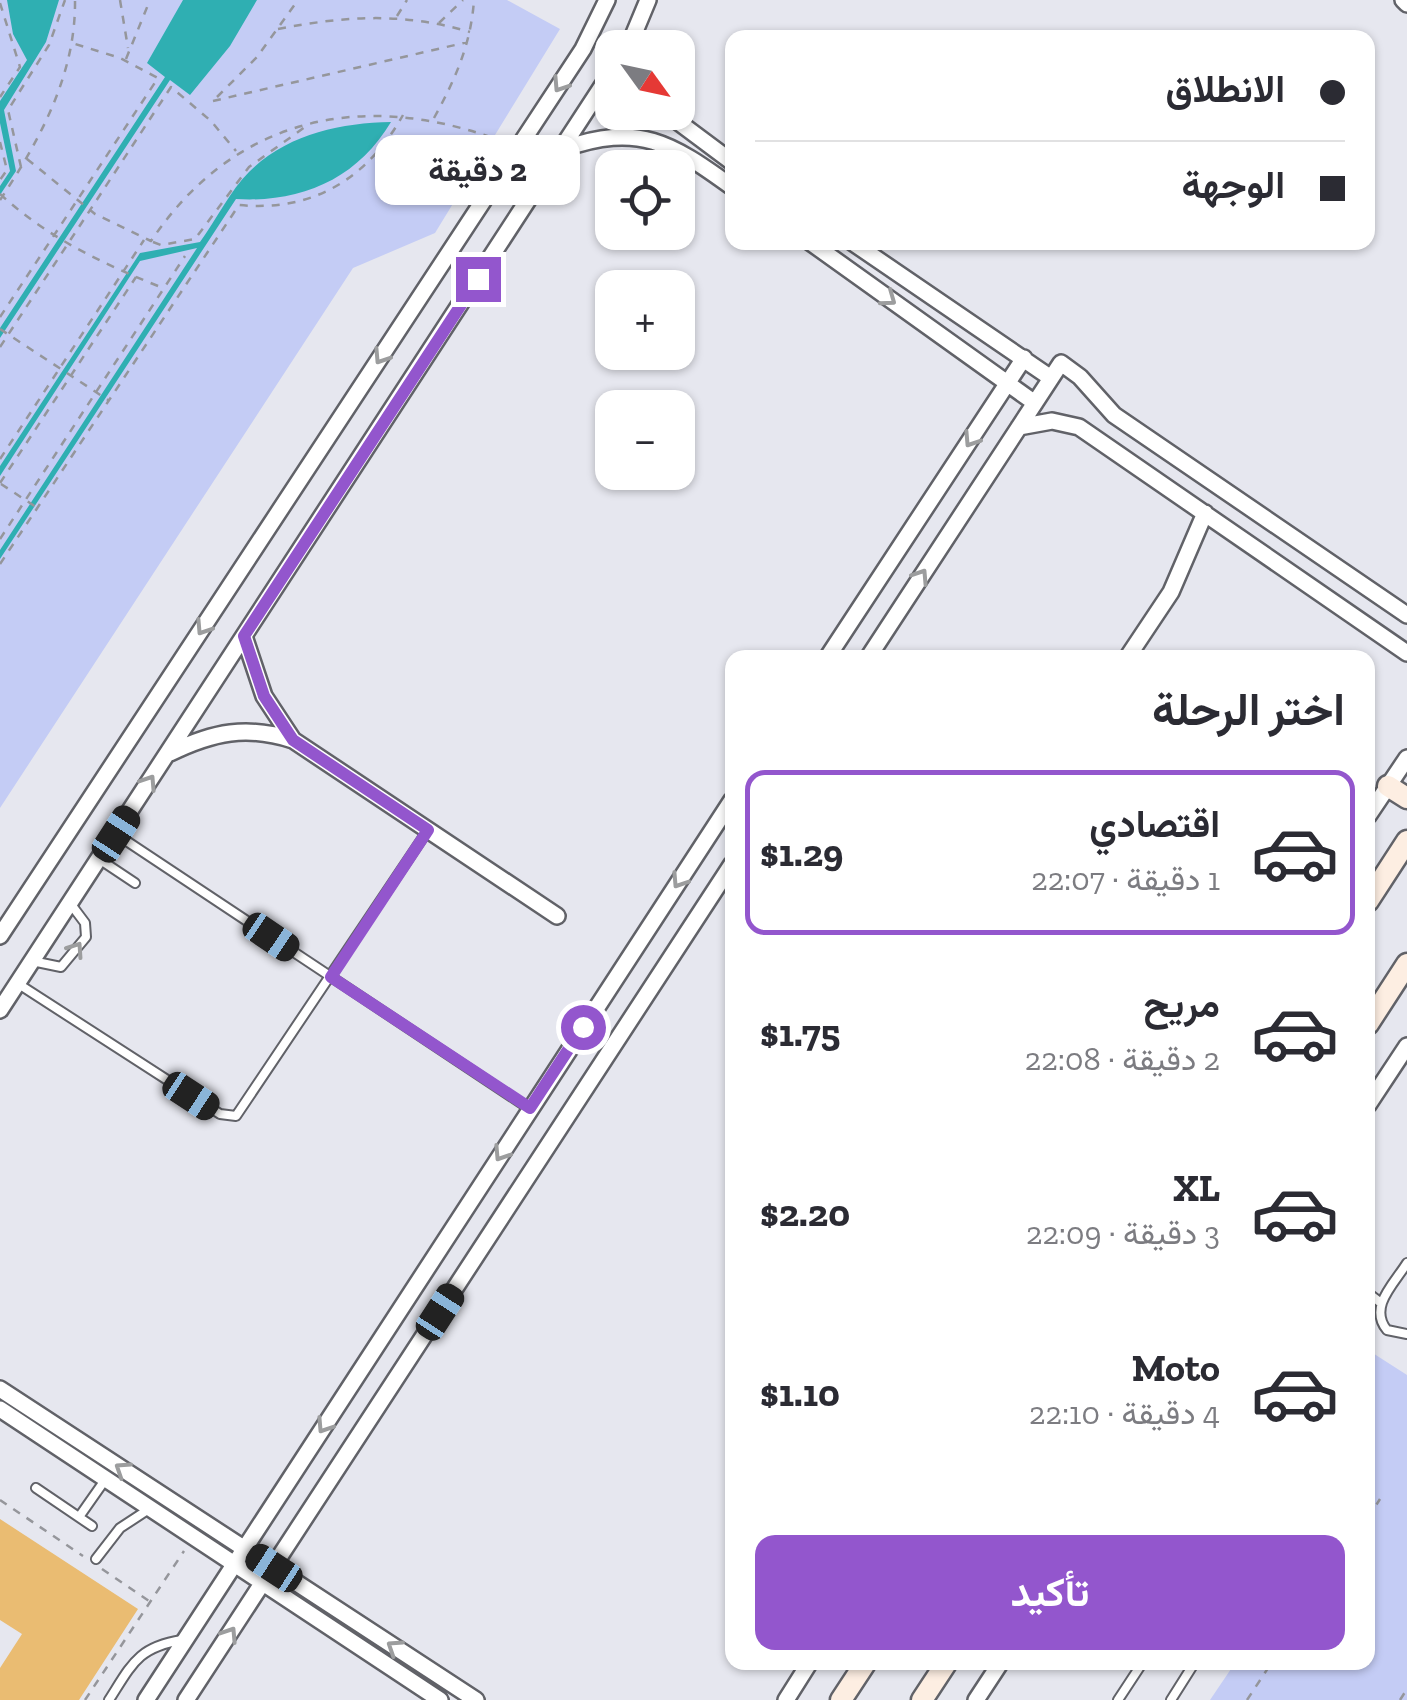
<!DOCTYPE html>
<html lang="ar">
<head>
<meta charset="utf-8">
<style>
  body { margin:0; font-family:"Zilla Slab",Vazirmatn,serif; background:#f7f7f7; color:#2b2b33; direction:rtl; height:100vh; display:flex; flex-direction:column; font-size:38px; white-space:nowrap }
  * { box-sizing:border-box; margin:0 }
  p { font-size:32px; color:#7c7c81 }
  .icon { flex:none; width:55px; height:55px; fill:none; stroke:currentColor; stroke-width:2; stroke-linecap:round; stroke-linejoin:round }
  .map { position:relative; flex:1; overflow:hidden; direction:ltr }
  .panel { position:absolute; left:725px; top:650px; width:650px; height:1020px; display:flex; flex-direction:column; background:#fff; border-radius:20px; box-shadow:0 2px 8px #0004; direction:rtl }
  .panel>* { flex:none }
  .banner { position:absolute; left:725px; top:30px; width:650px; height:220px; border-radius:20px; box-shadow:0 2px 8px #0004; direction:rtl; display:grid; align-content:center; height:220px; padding:0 30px; background:#fff }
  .needle { width:65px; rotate:123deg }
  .controls { position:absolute; left:595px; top:30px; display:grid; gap:20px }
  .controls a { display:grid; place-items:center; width:100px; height:100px; border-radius:20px; background:#fff; box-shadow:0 2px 8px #0004; font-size:50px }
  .end { position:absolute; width:45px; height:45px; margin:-22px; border:12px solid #9356cd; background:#fff; box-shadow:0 0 0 5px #fff }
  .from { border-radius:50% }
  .bubble { position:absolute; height:70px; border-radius:20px; background:#fff; box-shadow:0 2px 8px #0004; font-size:32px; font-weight:700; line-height:70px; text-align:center; direction:rtl }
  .car { position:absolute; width:30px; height:60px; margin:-30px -15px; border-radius:12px; box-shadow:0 0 8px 2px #0007; background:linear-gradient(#222 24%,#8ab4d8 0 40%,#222 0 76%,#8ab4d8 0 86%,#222 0) }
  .banner b { display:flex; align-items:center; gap:35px; height:95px; font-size:38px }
  .banner b+b { border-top:2px solid #e1e1e2 }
  .banner i { width:25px; height:25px; background:#2b2b33 }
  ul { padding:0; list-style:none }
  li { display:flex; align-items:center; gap:30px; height:165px; margin:0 20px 15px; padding:0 10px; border:5px solid transparent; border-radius:20px }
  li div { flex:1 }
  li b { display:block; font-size:38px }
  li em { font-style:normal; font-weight:700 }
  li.selected { border-color:#9356cd }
  li>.icon { width:90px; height:90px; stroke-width:1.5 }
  h2 { padding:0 30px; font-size:45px; line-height:120px }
  .cta { display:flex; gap:20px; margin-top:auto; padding:20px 30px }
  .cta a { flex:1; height:115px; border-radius:20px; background:#9356cd; color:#fff; font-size:40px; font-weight:700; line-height:115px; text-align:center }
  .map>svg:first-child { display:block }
</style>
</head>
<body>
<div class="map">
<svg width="1407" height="1700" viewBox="0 0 1407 1700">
  <rect width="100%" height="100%" fill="#e6e7ef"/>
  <path fill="#c4ccf5" d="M0,0h507l53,29 -125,204 -82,35 -353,540z
    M1368,1350l39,25v325h-197l25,-37 133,-1z"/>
  <path fill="#2fafb2" d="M7,0h52l-13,42 -42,68 12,61 -16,24v-9l10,-15 -10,-48v-22l27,-41 -14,-26z
    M183,0h74l-27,46 -40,49 -20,-15 -170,258v-10l165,-251 -18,-14z
    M391,122c-34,57 -90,81 -155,77l-236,360v-9l197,-302 -57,13 -140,215v-10l140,-213 60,-11c16,-22 30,-51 49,-70 38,-38 91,-49 142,-50z"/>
  <path fill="#eabc72" d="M0,1519l138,90 -59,91h-79v-32l22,-34 -22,-14z"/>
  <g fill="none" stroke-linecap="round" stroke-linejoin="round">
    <defs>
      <path id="service" d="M116,834l414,275
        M99,859l36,24
        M32,961l29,6 25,-30 -1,-14 -15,-20
        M17,983l203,131 16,2 192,-286
        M1407,1263c-13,21 -39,44 -20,67l20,4
        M1368,1293l13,10
        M36,1488l56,38
        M79,1517l26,-37
        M96,1559l24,-31 29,-19
        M109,1700c23,-36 29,-53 73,-60
        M1118,1700l25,-38
        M1171,1700l24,-38"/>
      <path id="minor" d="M1403,0l4,4
        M628,48l20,-48
        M665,112l67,50
        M563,149c76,-27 108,-6 169,38
        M810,242l225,161
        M852,242l199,136
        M1019,427l33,-6 27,6 328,226
        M244,636l20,60 29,44
        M827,658l197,-300
        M868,658l193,-295 19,14 34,38 293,200
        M1127,658l44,-66 34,-79
        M170,753c43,-21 77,-28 123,-13l264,176
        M1368,816l39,-58
        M0,936l583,-887 24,-49
        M0,1010l612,-939
        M1368,1105l39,-59
        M0,1389l476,311
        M0,1409l440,291
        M146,1700l586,-900
        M186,1700l546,-836
        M786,1700l24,-38
        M976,1700l25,-38"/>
      <path id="secondary" d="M1388,786l19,12
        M1368,901l39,-60
        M1368,1024l39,-60
        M841,1700l25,-38
        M922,1700l25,-38"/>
    </defs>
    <use href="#service" stroke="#616268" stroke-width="12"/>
    <use href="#minor" stroke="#616268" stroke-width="20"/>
    <use href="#secondary" stroke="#616268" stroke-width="25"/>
    <path stroke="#95969b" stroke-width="2.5" stroke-dasharray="8 8" stroke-linecap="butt" d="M120,0l8,48
      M0,3l20,64 -20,30
      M397,16l10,-16
      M439,23l24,-23
      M278,29c67,-13 126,-17 192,3
      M126,59l24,-59
      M217,97l40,-40 41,-57
      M213,101l255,-59
      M434,118c21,-38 37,-74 40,-118
      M0,142l7,28 -7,10
      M27,159l68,55 56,27c82,-122 207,-151 342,-103
      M21,167l-13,-57 41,-65 16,-45
      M0,194c48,44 103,70 163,94
      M0,200c40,-60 76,-126 75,-200
      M153,242l8,3 34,-6 54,-72 56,-40
      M0,317l158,-239 -38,-20 -48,-15
      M0,329l108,71
      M0,347l171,-260 40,34 25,30
      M0,459l144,-219
      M0,483l136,-206
      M1,484l35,23
      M0,539l185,-283
      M0,564l239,-359c74,7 128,-26 164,-90
      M0,1500l83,56
      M1368,1518l12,-19
      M102,1569l47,32
      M85,1700l99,-149
      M1247,1700l25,-38
      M1400,1700l7,-11"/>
    <use href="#service" stroke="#fff" stroke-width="8"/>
    <use href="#minor" stroke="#fff" stroke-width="15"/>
    <use href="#secondary" stroke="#fdeee2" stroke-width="20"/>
  </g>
  <defs><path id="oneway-chevron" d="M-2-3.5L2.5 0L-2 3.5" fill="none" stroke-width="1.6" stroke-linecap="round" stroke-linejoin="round" transform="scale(2.5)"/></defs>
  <g stroke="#9c9d9e">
    <use href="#oneway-chevron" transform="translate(560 85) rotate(123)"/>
    <use href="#oneway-chevron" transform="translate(889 299) rotate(36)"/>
    <use href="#oneway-chevron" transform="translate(381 357) rotate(123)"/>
    <use href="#oneway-chevron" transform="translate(971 440) rotate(123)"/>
    <use href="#oneway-chevron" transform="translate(921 576) rotate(-57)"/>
    <use href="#oneway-chevron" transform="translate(203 628) rotate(123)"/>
    <use href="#oneway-chevron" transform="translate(149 782) rotate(-57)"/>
    <use href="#oneway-chevron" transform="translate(679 881) rotate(123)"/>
    <use href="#oneway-chevron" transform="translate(76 949) rotate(-56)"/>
    <use href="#oneway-chevron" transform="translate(501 1154) rotate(123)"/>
    <use href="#oneway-chevron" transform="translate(324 1426) rotate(123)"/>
    <use href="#oneway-chevron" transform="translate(122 1469) rotate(-147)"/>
    <use href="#oneway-chevron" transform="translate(230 1634) rotate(-57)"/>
    <use href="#oneway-chevron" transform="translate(394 1647) rotate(-147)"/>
  </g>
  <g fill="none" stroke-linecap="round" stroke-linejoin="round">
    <path stroke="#9356cd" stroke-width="12" d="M478,279l-234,357 20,60 29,44 135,90 -97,147 199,131 53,-81"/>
  </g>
</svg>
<div class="controls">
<a><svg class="needle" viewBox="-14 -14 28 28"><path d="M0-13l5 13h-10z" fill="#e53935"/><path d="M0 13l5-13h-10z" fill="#7c7c81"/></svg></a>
<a><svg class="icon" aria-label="locate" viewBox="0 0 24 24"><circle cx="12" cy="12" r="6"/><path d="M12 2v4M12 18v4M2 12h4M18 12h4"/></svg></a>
<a>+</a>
<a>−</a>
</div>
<i class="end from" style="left:583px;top:1027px"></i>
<i class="end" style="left:478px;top:279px"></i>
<div class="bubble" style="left:375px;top:135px;width:205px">2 دقيقة</div>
<i class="car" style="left:116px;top:834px;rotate:33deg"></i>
<i class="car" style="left:271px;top:937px;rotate:124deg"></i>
<i class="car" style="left:191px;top:1096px;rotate:123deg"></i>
<i class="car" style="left:440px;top:1312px;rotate:33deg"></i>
<i class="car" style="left:274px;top:1568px;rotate:303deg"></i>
<div class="banner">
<b><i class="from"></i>الانطلاق</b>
<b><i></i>الوجهة</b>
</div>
<section class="panel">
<h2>اختر الرحلة</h2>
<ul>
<li class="selected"><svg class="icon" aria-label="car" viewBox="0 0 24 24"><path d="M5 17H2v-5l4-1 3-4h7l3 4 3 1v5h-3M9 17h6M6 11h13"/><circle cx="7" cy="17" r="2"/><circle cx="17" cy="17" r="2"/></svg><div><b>اقتصادي</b><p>1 دقيقة · 22:07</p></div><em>$1.29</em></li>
<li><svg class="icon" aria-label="car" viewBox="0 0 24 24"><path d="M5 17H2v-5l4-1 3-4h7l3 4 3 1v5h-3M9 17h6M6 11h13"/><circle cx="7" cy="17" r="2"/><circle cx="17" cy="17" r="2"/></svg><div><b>مريح</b><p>2 دقيقة · 22:08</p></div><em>$1.75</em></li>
<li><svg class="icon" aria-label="car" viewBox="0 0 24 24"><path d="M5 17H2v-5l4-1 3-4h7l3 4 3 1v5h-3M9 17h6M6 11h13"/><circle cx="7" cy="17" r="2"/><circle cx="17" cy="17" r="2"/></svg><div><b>XL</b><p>3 دقيقة · 22:09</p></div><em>$2.20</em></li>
<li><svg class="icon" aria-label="car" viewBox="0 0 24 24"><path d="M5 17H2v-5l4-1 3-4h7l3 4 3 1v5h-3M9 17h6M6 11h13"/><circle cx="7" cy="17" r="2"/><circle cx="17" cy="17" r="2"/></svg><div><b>Moto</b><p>4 دقيقة · 22:10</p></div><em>$1.10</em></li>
</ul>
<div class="cta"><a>تأكيد</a></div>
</section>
</div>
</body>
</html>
